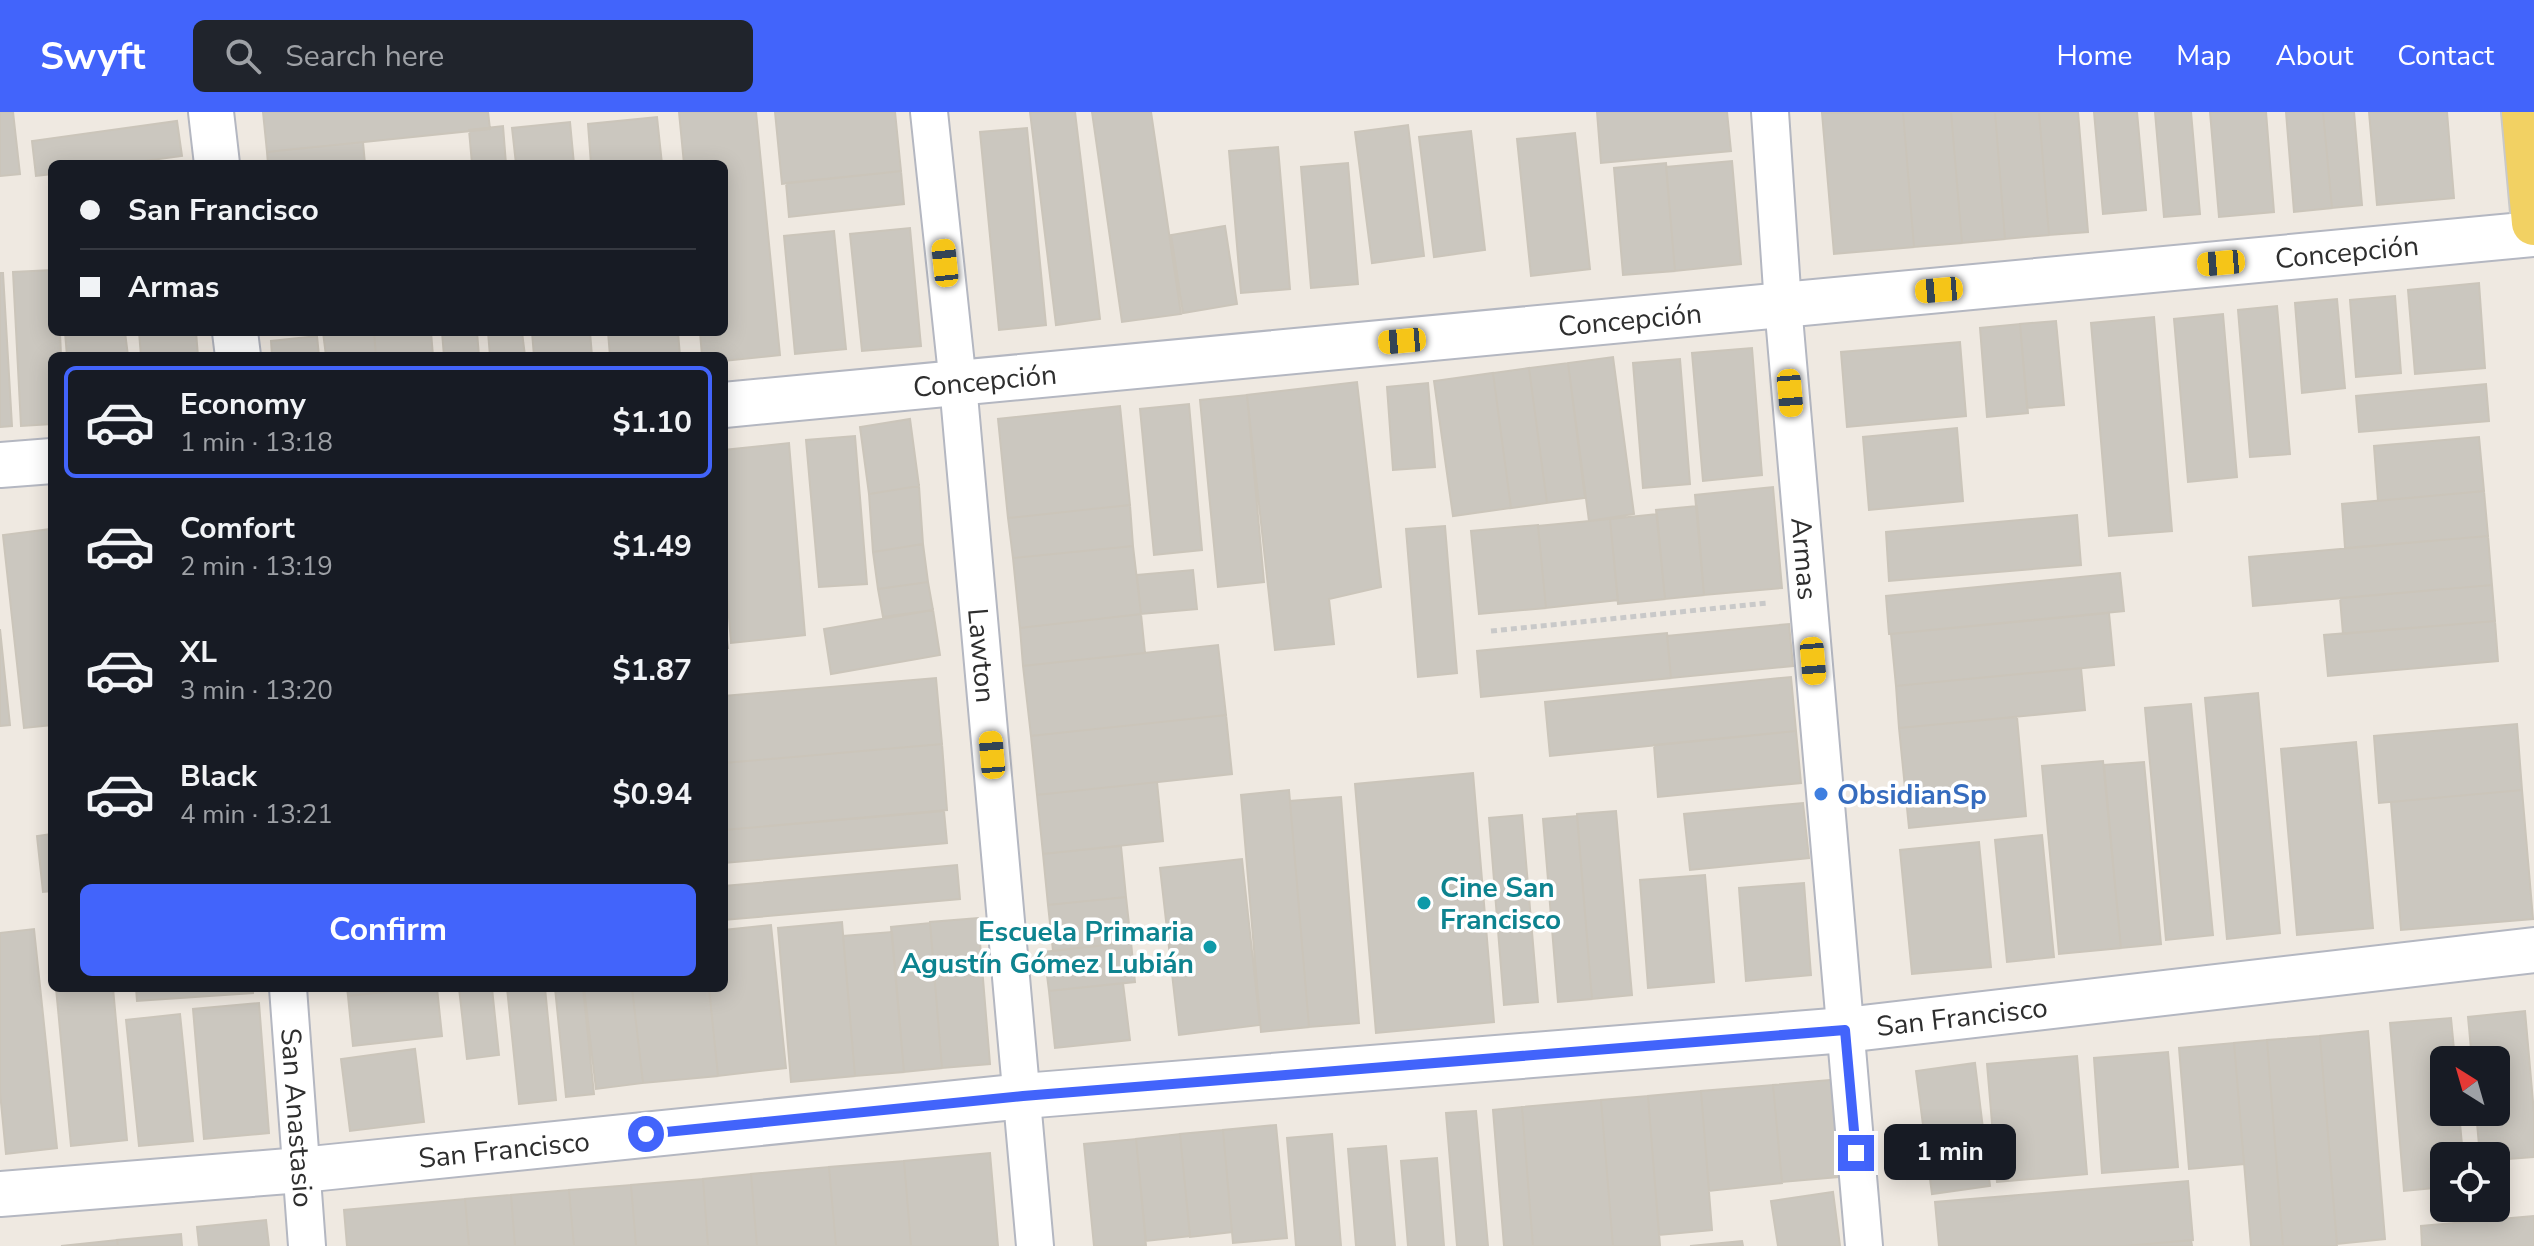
<!DOCTYPE html>
<html lang="en">
<head>
<meta charset="utf-8">
<style>
  body { margin:0; font-family:"Nunito Sans",sans-serif; background:#20242c; color:#f1f3f6; height:100vh; display:flex; flex-direction:column; font-size:30px; white-space:nowrap }
  * { box-sizing:border-box; margin:0 }
  p { font-size:26px; color:#9ea1a6 }
  .icon { flex:none; width:44px; height:44px; fill:none; stroke:currentColor; stroke-width:2; stroke-linecap:round; stroke-linejoin:round }
  .map { position:relative; flex:1; overflow:hidden }
  .panel { position:absolute; left:48px; top:240px; width:680px; height:640px; display:flex; flex-direction:column; background:#171b24; border-radius:12px; box-shadow:0 4px 20px #0003 }
  .panel>* { flex:none }
  .hud { position:absolute; left:48px; top:48px; width:680px; height:176px; border-radius:12px; box-shadow:0 4px 20px #0003; display:grid; align-content:center; height:176px; padding:0 32px; background:#171b24 }
  .needle { width:52px; rotate:323deg }
  .buttons { position:absolute; left:2430px; top:934px; display:grid; gap:16px }
  .buttons a { display:grid; place-items:center; width:80px; height:80px; border-radius:12px; background:#171b24; box-shadow:0 4px 20px #0003; font-size:40px }
  .end { position:absolute; width:36px; height:36px; margin:-18px; border:10px solid #4264fb; background:#fff; box-shadow:0 0 0 4px #fff }
  .from { border-radius:50% }
  .bubble { position:absolute; height:56px; border-radius:12px; background:#171b24; box-shadow:0 4px 20px #0003; font-size:26px; font-weight:700; line-height:56px; text-align:center }
  .car { position:absolute; width:24px; height:48px; margin:-24px -12px; border-radius:10px; box-shadow:0 0 6px 2px #0007; background:linear-gradient(#f5c518 24%,#345 0 40%,#f5c518 0 76%,#345 0 86%,#f5c518 0) }
  .hud b { display:flex; align-items:center; gap:28px; height:76px; font-size:30px }
  .hud b+b { border-top:2px solid #363941 }
  .hud i { width:20px; height:20px; background:#f1f3f6 }
  ul { padding:14px 0 0; list-style:none }
  li { display:flex; align-items:center; gap:24px; height:112px; margin:0 16px 12px; padding:0 16px; border:4px solid transparent; border-radius:12px }
  li div { flex:1 }
  li b { display:block; font-size:30px }
  li em { font-style:normal; font-weight:700 }
  li.on { border-color:#4264fb }
  li>.icon { width:72px; height:72px; stroke-width:1.5 }
  .primary-button { display:flex; gap:16px; margin-top:auto; padding:16px 32px }
  .primary-button a { flex:1; height:92px; border-radius:12px; background:#4264fb; color:#fff; font-size:32px; font-weight:700; line-height:92px; text-align:center }
  header { display:flex; align-items:center; gap:48px; box-sizing:border-box; height:112px; padding:0 40px; background:#4264fb; color:#fff }
  header strong { font-size:38px }
  nav { display:flex; gap:44px; margin-inline-start:auto; font-size:28px }
  .search { width:560px; height:72px; background:#20242c; display:flex; align-items:center; gap:20px; box-sizing:border-box; padding:0 28px; border-radius:12px; color:#9ea1a6; font-size:30px }
  .map>svg:first-child { display:block }
</style>
</head>
<body>
<header>
<strong>Swyft</strong>
<div class="search"><svg class="icon" aria-label="search" viewBox="0 0 24 24"><circle cx="10" cy="10" r="6"/><path d="M15 15l6 6"/></svg>Search here</div>
<nav><a>Home</a><a>Map</a><a>About</a><a>Contact</a></nav>
</header>
<div class="map">
<svg width="2534" height="1134" viewBox="0 0 2534 1134">
  <rect width="100%" height="100%" fill="#efe9e1"/>
  <path fill="#cbc7bf" stroke="#cbc5ba" stroke-width="2" d="M0,0h13l7,62 -20,2z
    M263,0h225l2,17 -223,23z
    M679,0h77l24,243 -56,6v-5h-22l-2,-24h24v-168h-40z
    M775,0h120l6,59 -119,13z
    M1030,0h45l25,207 -44,6z
    M1092,0h59l30,202 -59,8z
    M1597,0h130l4,39 -130,12z
    M1903,0l11,135 -80,7 -12,-141z
    M1903,0h48l11,131 -48,4z
    M1951,0h44l10,127 -43,4z
    M1995,0h44l10,123 -44,4z
    M2039,0h39l10,120 -39,3z
    M2094,0h43l9,98 -43,4z
    M2155,0h36l9,102 -36,3z
    M2210,0h56l8,100 -55,5z
    M2286,0h37l9,96 -38,4z
    M2323,0h31l8,93 -30,3z
    M2369,0h78l7,86 -77,7z
    M657,5l5,47h-71l-3,-40z
    M177,9l5,35 -60,8h-70v10l-16,2 -4,-35z
    M570,10l4,42h-58l-4,-36z
    M1408,13l16,131 -52,7 -17,-131z
    M503,14l3,38h-34l-3,-34z
    M1027,16l19,197 -47,5 -19,-198z
    M1471,19l14,119 -51,7 -15,-120z
    M1575,21l15,136 -59,7 -14,-137z
    M363,30l2,22h-97l-1,-12z
    M1278,35l12,142 -49,4 -12,-142z
    M1732,49l9,103 -66,7 -9,-104z
    M1348,51l10,121 -47,4 -10,-121z
    M1666,51l9,108 -52,4 -9,-107z
    M901,59l3,33 -115,13 -3,-34z
    M1225,114l12,78 -54,9 -12,-78z
    M910,116l11,118 -59,5 -12,-117z
    M834,119l12,118 -51,5 -11,-118z
    M52,158v62h8l1,24h-9v68l-31,2 -8,-154z
    M0,161h3l9,153 -12,1z
    M2479,171l6,85 -70,6 -7,-84z
    M2395,184l6,77 -45,4 -6,-77z
    M2337,187l8,89 -43,5 -7,-90z
    M2277,194l13,148 -40,3 -12,-147z
    M2223,202l14,163 -49,5 -14,-163z
    M2154,205l18,214 -63,5 -18,-213z
    M2056,209l8,84 -37,3 -7,-84z
    M2020,212l8,89 -41,4 -7,-89z
    M65,220h60l3,24h-61z
    M139,220h57l2,24h-57z
    M323,220h51l2,24h-50z
    M374,220h57l2,24h-57z
    M442,220h35l2,24h-35z
    M488,220h34l3,24h-35z
    M532,220h58l2,24h-58z
    M608,220h70l2,24h-70z
    M317,224l2,20h-47l-1,-15z
    M1960,230l6,74 -119,11 -6,-75z
    M1752,236l10,127 -59,6 -11,-128z
    M1613,245l21,157 -45,7 -21,-158z
    M1680,247l10,125 -47,4 -10,-125z
    M1568,251l17,135 -38,5 -18,-135z
    M1529,256l18,135 -36,5 -18,-135z
    M1493,261l18,135 -58,8 -19,-135z
    M1357,270l24,205 -52,12 5,45 -59,6 -28,-255z
    M1428,271l7,84 -42,3 -6,-83z
    M2486,272l3,37 -130,11 -3,-36z
    M1247,283l17,187 -46,5 -18,-187z
    M1189,292l13,146 -48,5 -14,-146z
    M1120,294l10,99 -122,13 -10,-99z
    M910,307l9,67 -50,8 -9,-67z
    M1957,316l6,73 -94,9 -6,-73z
    M855,324l12,148 -48,3 -13,-147z
    M2479,325l5,54 -106,10 -4,-55z
    M789,331l16,192 -74,8 -7,-89v-104z
    M919,374l4,58 -50,8 -4,-58z
    M1773,375l9,101 -78,7 -9,-100z
    M2484,379l4,45 -143,12 -3,-44z
    M1130,393l3,41 -120,12 -5,-40z
    M1697,394l7,89 -39,4 -9,-89z
    M1657,402l8,85 -47,5 -8,-85z
    M2077,403l4,50 -192,16 -3,-49z
    M1610,407l8,81 -72,8 -8,-82z
    M1538,413l8,83 -67,6 -8,-83z
    M1445,414l12,147 -39,4 -12,-148z
    M51,417l1,196 -28,3 -21,-193z
    M2488,424l4,49 -239,21 -4,-49z
    M923,432l5,38 -50,7 -5,-37z
    M1133,434l8,68 -121,14 -7,-70z
    M1193,458l4,39 -56,5 -4,-39z
    M2120,461l4,38 -235,23 -3,-38z
    M928,470l5,28 -50,7 -5,-28z
    M2492,473l3,36 -152,13 -3,-36z
    M933,498l7,45 -109,19 -7,-45z
    M2109,501l5,52 -218,21 -5,-52z
    M724,502l4,34h-4z
    M1141,502l4,39 -122,13 -3,-38z
    M2495,509l3,40 -170,15 -4,-41z
    M1789,512l4,42 -122,12 -4,-42z
    M0,517l10,96 -10,1z
    M1667,521l4,45 -190,19 -4,-46z
    M1218,533l8,70 -195,21 -8,-70z
    M2081,556l4,42 -186,18 -3,-42z
    M1791,565l5,54 -246,25 -5,-54z
    M936,566l6,66 -218,19v-67z
    M2258,581l22,240 -53,6 -22,-241z
    M2191,592l22,231 -47,5 -21,-232z
    M1226,603l6,59 -195,21 -6,-59z
    M2017,605l9,99 -117,12 -10,-100z
    M2517,612l5,66 -143,13 -5,-67z
    M1796,619l5,52 -143,14 -4,-52z
    M2356,630l17,186 -76,7 -16,-186z
    M942,632l5,66 -223,20v-67z
    M2103,649l18,187 -62,6 -17,-188z
    M2144,650l17,182 -40,4 -17,-183z
    M1473,661l21,249 -118,11 -21,-249z
    M1157,670l6,59 -120,13 -6,-59z
    M1289,678l20,237 -48,5 -20,-237z
    M2522,678l11,129 -132,11 -10,-128z
    M1341,685l18,226 -50,4 -19,-226z
    M1803,691l6,55 -119,12 -6,-56z
    M944,699l3,32 -223,20v-33z
    M1616,699l16,184 -40,4 -15,-185z
    M1522,703l16,187 -34,3 -15,-187z
    M1577,704l15,183 -34,3 -15,-183z
    M52,722v57l-9,1 -6,-56z
    M2042,723l12,122 -47,5 -12,-122z
    M1979,730l12,125 -79,7 -12,-124z
    M1121,734l5,51 -78,8 -5,-51z
    M1242,747l18,166 -81,10 -19,-167z
    M957,753l3,34 -236,21v-34z
    M1705,763l9,107 -66,6 -8,-108z
    M1804,771l7,92 -65,6 -7,-93z
    M1126,785l5,45 -78,9 -5,-46z
    M978,806l12,146 -48,4 -12,-146z
    M842,810l13,154 -64,6 -13,-154z
    M930,811l12,145 -38,4 -13,-145z
    M771,813l15,143 -68,8 -9,-88h15v-58z
    M34,817l23,219 -51,6 -6,-62v-159z
    M892,820l12,140 -49,4 -12,-140z
    M1131,830l4,40 -86,9 -5,-39z
    M1123,871l7,57 -75,8 -6,-57z
    M56,876h57l14,152 -56,6z
    M136,876h117v5l-116,8z
    M347,876h74l-73,8z
    M421,876h16l5,48 -89,10 -5,-50z
    M459,876h33l7,67 -32,4z
    M507,876h38l11,112 -37,4z
    M555,876h28l11,106 -28,3z
    M584,876h48l11,95 -47,6z
    M632,876h77l9,88 -75,7z
    M259,891l10,130 -65,6 -11,-130z
    M2525,899l9,102v44l-38,3v-4h-16l-4,-44h20v-52h-24l-4,-43z
    M180,902l13,127 -54,5 -13,-126z
    M2451,906l4,42h-11v52h15l4,44h-19v31l-40,4 -14,-168z
    M2368,919l17,208 -48,5 -17,-208z
    M2320,924l17,210h-54l-16,-206z
    M2267,928l16,206h-32l-17,-203z
    M2234,931l10,121 -55,5 -10,-121z
    M415,937l9,73 -74,9 -9,-72z
    M2168,940l10,115 -76,6 -8,-115z
    M2077,944l10,118 -90,8 -10,-118z
    M1975,951l15,123 -58,8 -16,-123z
    M1841,967l9,97 -68,6 -9,-97z
    M1773,973l9,98 -73,8 -8,-100z
    M1701,979l11,139 -53,5 -11,-139z
    M1648,984l12,150h-47l-12,-146z
    M1601,988l12,146h-80l-11,-139z
    M1522,995l11,139h-29l-11,-136z
    M1476,999l12,135h-31l-11,-133z
    M1276,1013l11,113 -54,5 -10,-113z
    M1223,1018l9,102 -42,5 -10,-103z
    M1180,1022l10,102 -44,5 -10,-102z
    M1332,1022l9,112h-45l-9,-108z
    M1136,1027l10,107h-52l-10,-102z
    M1386,1034l9,100h-39l-8,-97z
    M990,1041l8,93h-87l-7,-85z
    M1437,1046l7,88h-36l-7,-85z
    M904,1049l7,85h-75l-7,-79z
    M829,1055l7,79h-79l-6,-72z
    M751,1062l6,72h-49l-5,-67z
    M703,1067l5,67h-72l-5,-61z
    M2188,1069l5,59 -67,6h-187l-4,-44z
    M631,1073l5,61h-62l-5,-56z
    M569,1078l5,56h-59l-4,-51z
    M1833,1080l7,54h-62l-7,-45z
    M511,1083l4,51h-46l-4,-47z
    M465,1087l4,47h-122l-3,-36z
    M2534,1104v30h-112l-1,-20z
    M266,1108l3,26h-70l-2,-19z
    M181,1122l1,12h-64l-1,-6z
    M117,1128l1,6h-57z
    M2191,1128l1,6h-66z
    M1742,1129l1,5h-53z"/>
  <g fill="none" stroke-linecap="round" stroke-linejoin="round">
    <defs>
      <g id="minor">
        <path id="s1" d="M929,0l29,272 77,862"/>
        <path id="s2" d="M1770,0l13,193 81,941"/>
        <path id="s3" d="M288,876l19,258"/>
      </g>
      <g id="tertiary">
        <path d="M211,0l6,52"/>
        <path d="M235,220l3,24"/>
        <path id="s4" d="M724,293l1810,-171"/>
        <path d="M0,353l52,-4"/>
        <path id="s5" d="M0,1082l301,-24 722,-74 822,-66 689,-80"/>
      </g>
      <path id="primary" d="M2524,0l10,111"/>
    </defs>
    <use href="#minor" stroke="#b4b7c1" stroke-width="40"/>
    <use href="#tertiary" stroke="#b4b7c1" stroke-width="48"/>
    <use href="#primary" stroke="#c9c9c9" stroke-width="48"/>
    <path stroke="#c9c9c9" stroke-width="5" stroke-dasharray="6 4" stroke-linecap="butt" d="M1491,519l277,-28"/>
    <use href="#minor" stroke="#fff" stroke-width="36"/>
    <use href="#tertiary" stroke="#fff" stroke-width="44"/>
    <use href="#primary" stroke="#f2d163" stroke-width="44"/>
  </g>
  <g fill="none" stroke-linecap="round" stroke-linejoin="round">
    <path stroke="#4264fb" stroke-width="10" d="M646,1022l377,-38 822,-66 11,123"/>
  </g>
  <circle fill="#3f7fe0" stroke="#fff" stroke-width="3" cx="1821" cy="682" r="8"/>
  <g fill="#0f9aa8" stroke="#fff" stroke-width="3">
    <circle cx="1424" cy="791" r="8"/>
    <circle cx="1210" cy="835" r="8"/>
  </g>
  <g text-anchor="middle" stroke-width="7" stroke-linejoin="round" paint-order="stroke">
    <g font-size="28" fill="#2e2e2e" stroke="#fff">
      <text dy="10" stroke="none"><textPath href="#s4" startOffset="1630">Concepción</textPath></text>
      <text dy="10" stroke="none"><textPath href="#s4" startOffset="910">Concepción</textPath></text>
      <text dy="10" stroke="none"><textPath href="#s4" startOffset="262">Concepción</textPath></text>
      <text dy="10" stroke="none"><textPath href="#s2" startOffset="448">Armas</textPath></text>
      <text dy="10" stroke="none"><textPath href="#s1" startOffset="546">Lawton</textPath></text>
      <text dy="10" stroke="none"><textPath href="#s5" startOffset="1970">San Francisco</textPath></text>
      <text dy="10" stroke="none"><textPath href="#s3" startOffset="130">San Anastasio</textPath></text>
      <text dy="10" stroke="none"><textPath href="#s5" startOffset="506">San Francisco</textPath></text>
    </g>
    <g font-size="28" font-weight="bold" fill="#366cbe" stroke="#fff" text-anchor="start">
      <text x="1837" y="692">ObsidianSp</text>
    </g>
    <g font-size="28" font-weight="bold" fill="#0d838f" stroke="#fff" text-anchor="start">
      <text x="1440" y="785">Cine San<tspan x="1440" dy="32">Francisco</tspan></text>
      <text x="1194" y="829" text-anchor="end">Escuela Primaria<tspan x="1194" dy="32">Agustín Gómez Lubián</tspan></text>
    </g>
  </g>
</svg>
<div class="buttons">
<a><svg class="needle" viewBox="-14 -14 28 28"><path d="M0-13l5 13h-10z" fill="#e53935"/><path d="M0 13l5-13h-10z" fill="#9ea1a6"/></svg></a>
<a><svg class="icon" aria-label="locate" viewBox="0 0 24 24"><circle cx="12" cy="12" r="6"/><path d="M12 2v4M12 18v4M2 12h4M18 12h4"/></svg></a>
</div>
<i class="end from" style="left:646px;top:1022px"></i>
<i class="end" style="left:1856px;top:1041px"></i>
<div class="bubble" style="left:1884px;top:1012px;width:132px">1 min</div>
<i class="car" style="left:945px;top:151px;rotate:354deg"></i>
<i class="car" style="left:2221px;top:151px;rotate:265deg"></i>
<i class="car" style="left:1939px;top:178px;rotate:265deg"></i>
<i class="car" style="left:1402px;top:229px;rotate:265deg"></i>
<i class="car" style="left:1790px;top:281px;rotate:175deg"></i>
<i class="car" style="left:1813px;top:549px;rotate:175deg"></i>
<i class="car" style="left:992px;top:643px;rotate:355deg"></i>
<div class="hud">
<b><i class="from"></i>San Francisco</b>
<b><i></i>Armas</b>
</div>
<section class="panel">
<ul>
<li class="on"><svg class="icon" aria-label="car" viewBox="0 0 24 24"><path d="M5 17H2v-5l4-1 3-4h7l3 4 3 1v5h-3M9 17h6M6 11h13"/><circle cx="7" cy="17" r="2"/><circle cx="17" cy="17" r="2"/></svg><div><b>Economy</b><p>1 min · 13:18</p></div><em>$1.10</em></li>
<li><svg class="icon" aria-label="car" viewBox="0 0 24 24"><path d="M5 17H2v-5l4-1 3-4h7l3 4 3 1v5h-3M9 17h6M6 11h13"/><circle cx="7" cy="17" r="2"/><circle cx="17" cy="17" r="2"/></svg><div><b>Comfort</b><p>2 min · 13:19</p></div><em>$1.49</em></li>
<li><svg class="icon" aria-label="car" viewBox="0 0 24 24"><path d="M5 17H2v-5l4-1 3-4h7l3 4 3 1v5h-3M9 17h6M6 11h13"/><circle cx="7" cy="17" r="2"/><circle cx="17" cy="17" r="2"/></svg><div><b>XL</b><p>3 min · 13:20</p></div><em>$1.87</em></li>
<li><svg class="icon" aria-label="car" viewBox="0 0 24 24"><path d="M5 17H2v-5l4-1 3-4h7l3 4 3 1v5h-3M9 17h6M6 11h13"/><circle cx="7" cy="17" r="2"/><circle cx="17" cy="17" r="2"/></svg><div><b>Black</b><p>4 min · 13:21</p></div><em>$0.94</em></li>
</ul>
<div class="primary-button"><a>Confirm</a></div>
</section>
</div>
</body>
</html>
